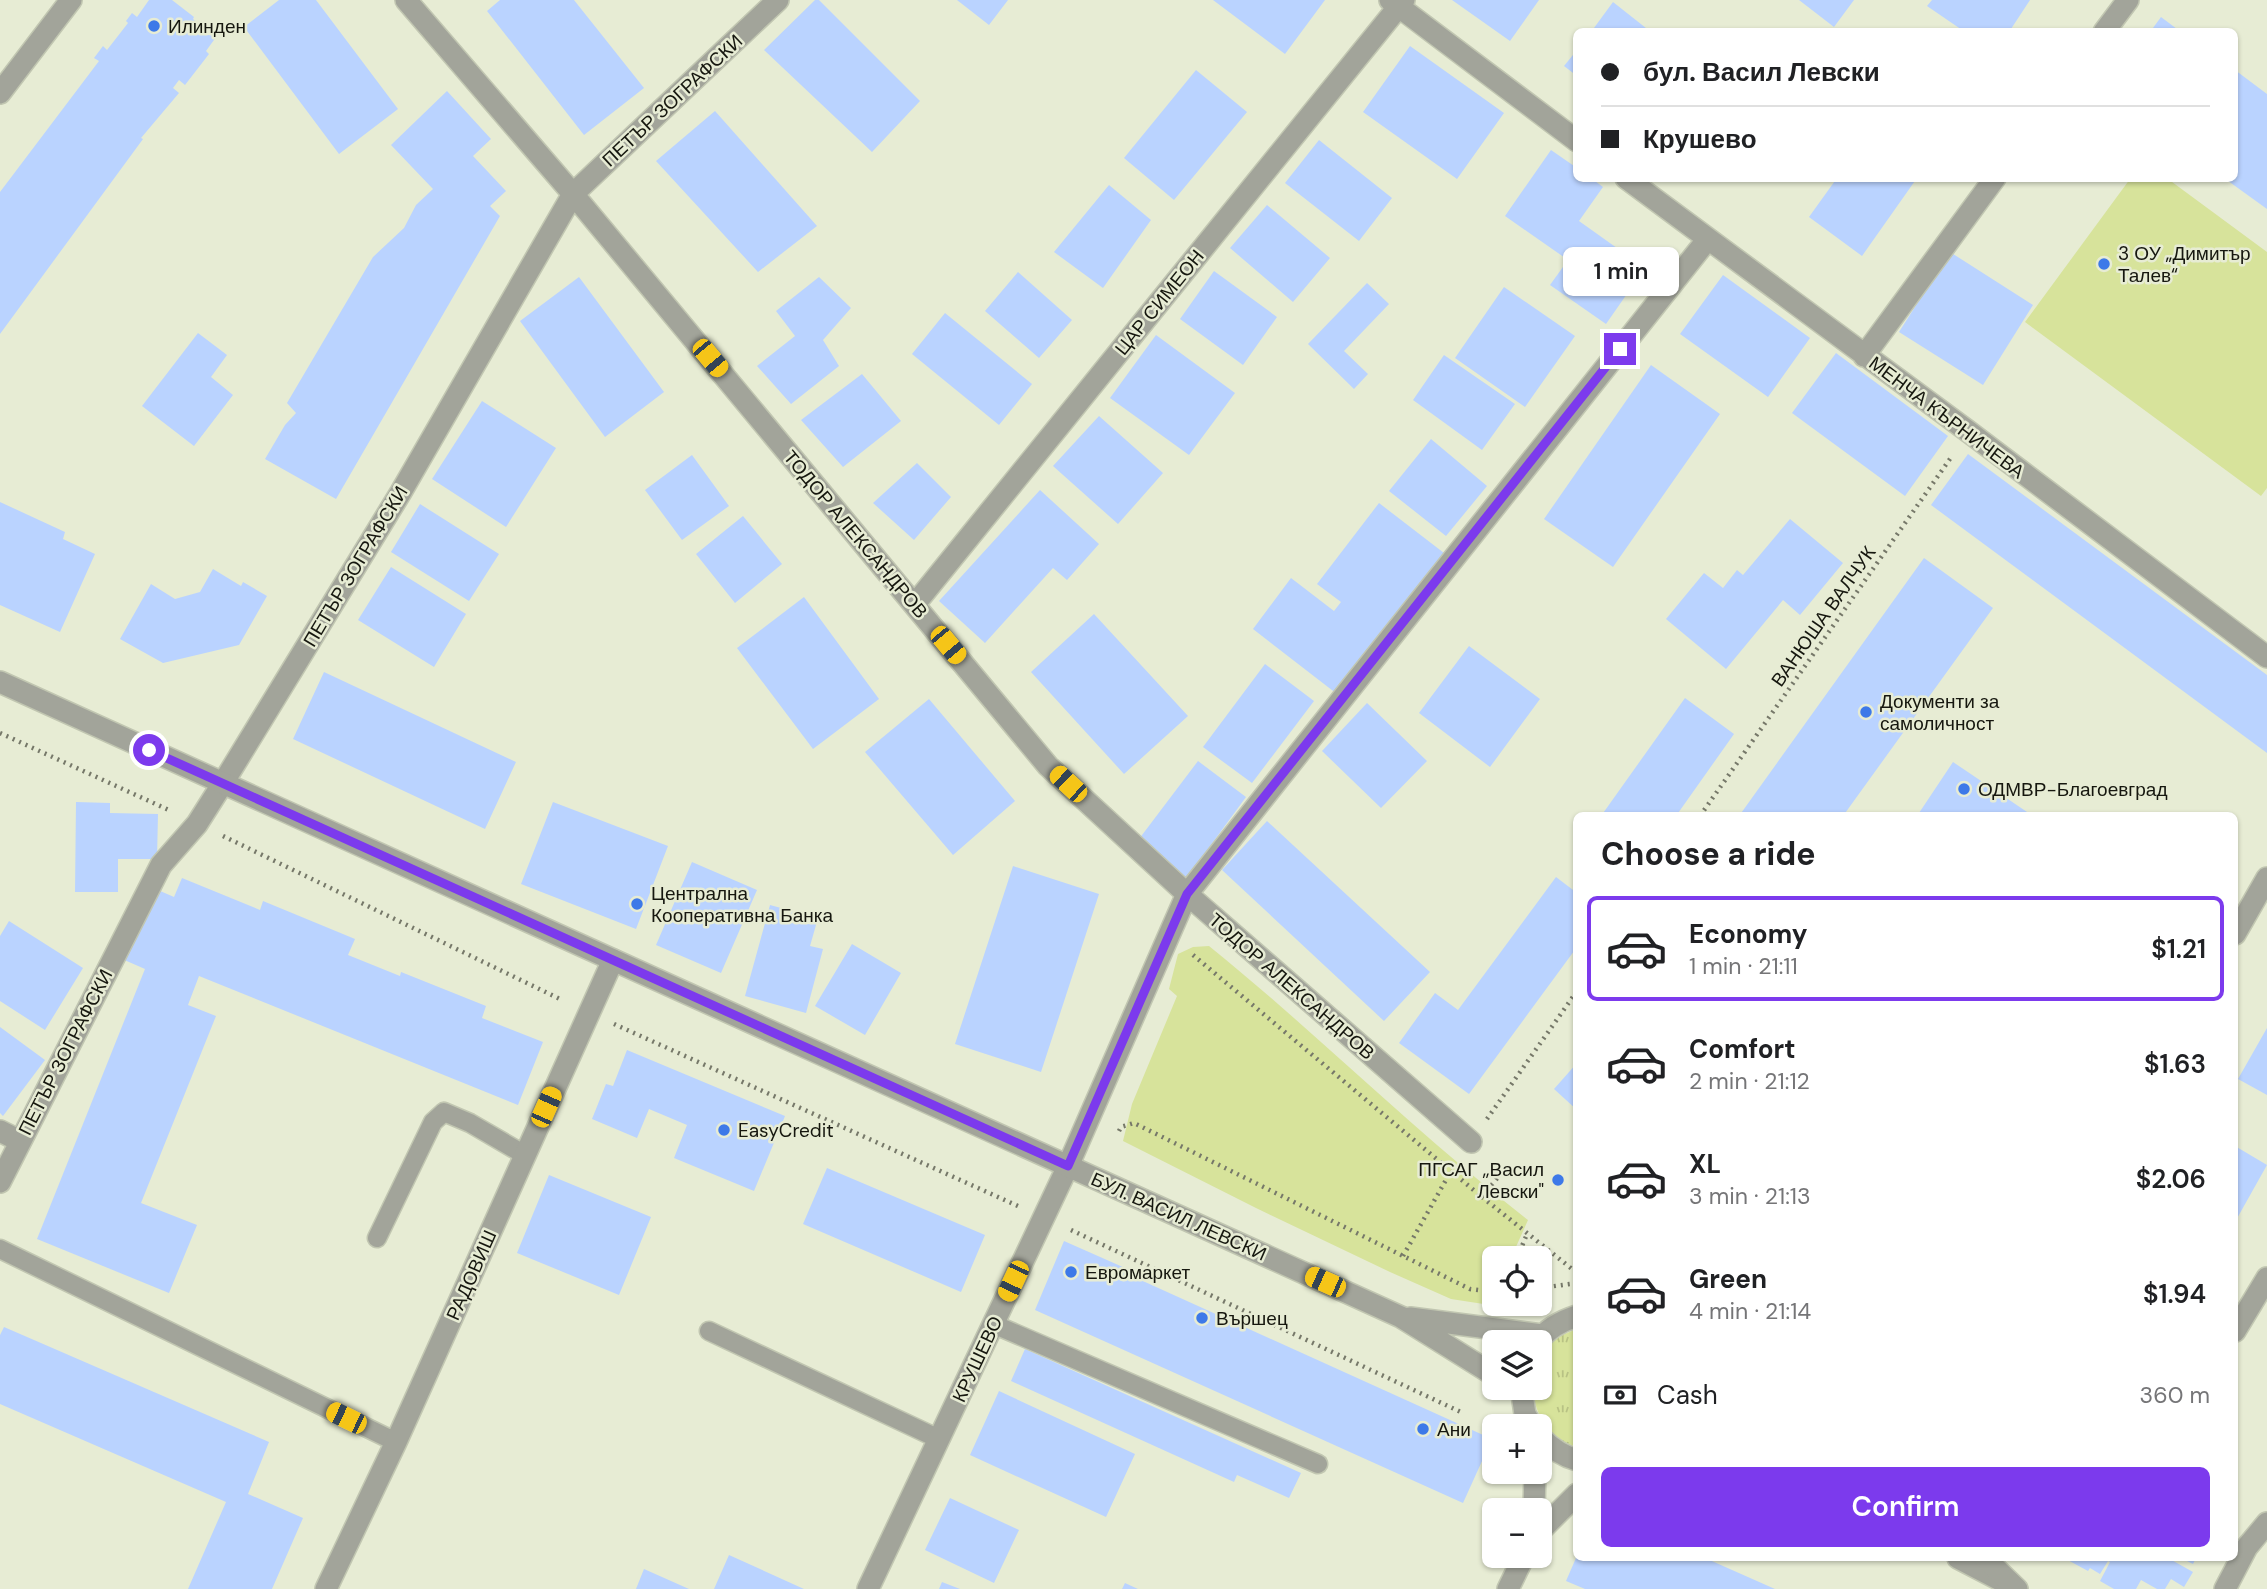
<!DOCTYPE html>
<html lang="en">
<head>
<meta charset="utf-8">
<style>
  body { margin:0; font-family:"DM Sans",sans-serif; background:#f6f6f6; color:#202124; height:100vh; display:flex; flex-direction:column; font-size:26px; white-space:nowrap }
  * { box-sizing:border-box; margin:0 }
  p { font-size:23px; color:#757577 }
  .icon { flex:none; width:38px; height:38px; fill:none; stroke:currentColor; stroke-width:2; stroke-linecap:round; stroke-linejoin:round }
  .map { position:relative; flex:1; overflow:hidden }
  .sheet { position:absolute; left:1573px; top:812px; width:665px; height:749px; display:flex; flex-direction:column; background:#fff; border-radius:10px; box-shadow:0 2px 5px #0004 }
  .sheet>* { flex:none }
  .guide { position:absolute; left:1573px; top:28px; width:665px; height:154px; border-radius:10px; box-shadow:0 2px 5px #0004; display:grid; align-content:center; height:154px; padding:0 28px; background:#fff }
  .tools { position:absolute; left:1482px; top:1246px; display:grid; gap:14px }
  .tools a { display:grid; place-items:center; width:70px; height:70px; border-radius:10px; background:#fff; box-shadow:0 2px 5px #0004; font-size:35px }
  .end { position:absolute; width:32px; height:32px; margin:-16px; border:9px solid #7c3aed; background:#fff; box-shadow:0 0 0 4px #fff }
  .from { border-radius:50% }
  .bubble { position:absolute; height:49px; border-radius:10px; background:#fff; box-shadow:0 2px 5px #0004; font-size:23px; font-weight:600; line-height:49px; text-align:center }
  .car { position:absolute; width:21px; height:42px; margin:-21px -10px; border-radius:9px; box-shadow:0 0 5px 2px #0007; background:linear-gradient(#f5c518 24%,#345 0 40%,#f5c518 0 76%,#345 0 86%,#f5c518 0) }
  .guide b { display:flex; align-items:center; gap:24px; height:66px; font-size:26px }
  .guide b+b { border-top:2px solid #e0e0e0 }
  .guide i { width:18px; height:18px; background:#202124 }
  ul { padding:0; list-style:none }
  li { display:flex; align-items:center; gap:21px; height:105px; margin:0 14px 10px; padding:0 14px; border:4px solid transparent; border-radius:10px }
  li div { flex:1 }
  li b { display:block; font-size:26px }
  li em { font-style:normal; font-weight:600 }
  li.active { border-color:#7c3aed }
  li>.icon { width:63px; height:63px; stroke-width:1.5 }
  h2 { padding:0 28px; font-size:32px; line-height:84px }
  .pay { display:flex; align-items:center; gap:18px; height:77px; padding:0 28px; font-size:26px }
  .pay p { margin-inline-start:auto }
  .cta { display:flex; gap:14px; margin-top:auto; padding:14px 28px }
  .cta a { flex:1; height:80px; border-radius:10px; background:#7c3aed; color:#fff; font-size:28px; font-weight:600; line-height:80px; text-align:center }
  .map>svg:first-child { display:block }
</style>
</head>
<body>
<div class="map">
<svg width="2267" height="1589" viewBox="0 0 2267 1589">
  <defs>
    <pattern id="grass-tufts" width="24" height="20" patternUnits="userSpaceOnUse" patternTransform="scale(1.75)"><rect width="24" height="20" fill="#d7e39b"/><path d="M3 7l-1-3M5 7V3M7 7l1-3M15 17l-1-3M17 17v-4M19 17l1-3" fill="none" stroke="#b8c284"/></pattern>
  </defs>
  <rect width="100%" height="100%" fill="#e7ecd4"/>
  <path fill="url(#grass-tufts)" d="M1577,1329v118c-25,-7 -45,-33 -43,-59h6c0,-31 4,-48 37,-59z"/>
  <path fill="#d7e39b" d="M2130,179h38l99,73v236l-6,8 -236,-174z
    M1209,946c109,88 208,188 319,274l-17,38h-17v38l-4,9 -39,-6 -61,-27 -134,-64 -133,-67 9,-37 45,-108 -8,-7 9,-35 15,-7z"/>
  <path fill="#bad3ff" d="M149,0h23l22,17 -1,2 11,9 3,-4 12,9 -13,18 3,3 -24,31 -6,-5 -6,8 6,5 -38,45 2,1 -143,195v-142l99,-131 -5,-3 9,-12 4,4 21,-27 -2,-2 6,-8 5,4z
    M279,0h37l82,109 -59,45 -95,-127z
    M500,0h74l70,88 -60,47 -97,-124z
    M815,0h4l101,101 -48,51 -108,-102z
    M957,0h51l-19,25z
    M1213,0h112l-40,54z
    M1452,0h87l-29,41z
    M1799,0h55l-20,27z
    M1932,0h98l-21,32h-44l-38,-26z
    M1613,2l38,30h-60z
    M2161,17l20,15h-31z
    M1410,46l94,67 -47,66 -94,-67z
    M1577,50v26l-13,-10z
    M1196,70l51,42 -73,88 -50,-42z
    M2235,70l32,24v115l-43,-31h11z
    M447,91l44,48 -18,17 33,35 -16,15 10,10 -164,283 -71,-40 20,-34 11,-12 -9,-10 86,-146 31,-29 12,-23 17,-16 -42,-44z
    M715,111l102,115 -59,46 -102,-111z
    M1319,140l73,58 -33,43 -74,-58z
    M1551,150l26,18v10h14l12,9 -24,34 66,47 -39,56 -56,-39 18,-25 -63,-44z
    M1837,178h80l-55,78 -53,-39z
    M1109,185l42,35 -48,68 -49,-36z
    M1267,205l63,53 -37,44 -63,-54z
    M1950,252l83,53 -50,80 -84,-53z
    M1214,271l63,46 -34,48 -63,-46z
    M1018,272l54,48 -33,38 -54,-47z
    M1723,275l87,63 -42,59 -88,-63z
    M579,277l85,115 -59,45 -85,-116z
    M819,277l32,31 -28,32 16,26 -48,38 -34,-38 38,-30 -19,-25z
    M1367,283l22,21 -45,47 24,23 -14,15 -46,-45z
    M1504,287l71,49 -50,71 -70,-49z
    M945,313l87,71 -33,41 -87,-71z
    M198,333l29,22 -16,22 22,18 -39,51 -52,-40z
    M1156,335l79,58 -46,62 -79,-57z
    M1836,353l112,83 -43,60 -113,-83z
    M1444,355l71,49 -33,46 -69,-50z
    M1651,365l69,49 -107,153 -69,-48z
    M862,374l39,47 -58,46 -42,-47z
    M482,401l74,47 -50,79 -74,-48z
    M1099,416l64,57 -45,51 -65,-58z
    M1431,439l56,47 -41,50 -57,-45z
    M1968,454l299,221v78l-336,-248z
    M692,455l37,51 -47,34 -37,-50z
    M917,463l34,34 -37,43 -41,-37z
    M1040,490l59,54 -32,36 -14,-12 -68,75 -46,-42z
    M0,502l65,30 -2,7 32,15 -35,78 -60,-27z
    M1379,503l65,50 -107,141 -84,-65 38,-51 43,33 7,-9 -24,-18z
    M420,504l79,50 -30,47 -78,-49z
    M743,516l39,48 -47,39 -39,-49z
    M1790,519l53,44 -43,52 -17,-15 -57,69 -60,-50 38,-46 19,15 14,-18 6,5z
    M1924,558l69,50 -150,208h-104z
    M391,567l75,47 -32,53 -76,-47z
    M213,569l28,17 2,-4 24,14 -28,49 -76,18 -43,-24 31,-55 24,15 25,-7z
    M804,597l75,102 -66,50 -76,-101z
    M1094,614l94,102 -64,58 -93,-102z
    M1469,646l71,53 -50,68 -71,-54z
    M1265,664l49,37 -62,82 -49,-36z
    M324,672l192,90 -31,67 -192,-90z
    M1685,698l49,36 -58,82h-75z
    M929,699l86,102 -62,54 -88,-103z
    M1367,703l60,58 -46,47 -59,-57z
    M1198,761l48,36 -60,82 -50,-36z
    M1953,762l80,54h-116z
    M76,802l34,1v10l48,1 -1,45h-39v33h-43z
    M553,802l115,44 -32,83 -115,-45z
    M1267,821l163,151 -46,49 -162,-151z
    M692,862l65,28 -36,83 -65,-28z
    M1013,866l86,28 -58,178 -86,-28z
    M1556,877l21,16v54l-108,147 -70,-51 36,-50 23,17z
    M182,878l78,32 3,-9 92,38 -7,16 52,21 1,-4 85,34 -4,12 61,24 -25,63 -319,-129 -11,29 28,11 -75,187 56,22 -28,68 -132,-54 108,-270 -23,-10 29,-72 23,10z
    M770,905l48,13 -8,28 13,3 -17,64 -61,-17z
    M9,921l74,47 -38,62 -45,-29v-65z
    M852,944l49,29 -36,62 -50,-29z
    M0,1027l45,33 -42,56 -3,-3z
    M2267,1028v67l-29,-16z
    M627,1050l158,66 -31,75 -80,-33 13,-33 -38,-16 -12,29 -45,-19 14,-35 7,2z
    M1577,1063v47l-23,-21z
    M2235,1146l32,19 -32,57z
    M827,1168l158,67 -24,57 -158,-68z
    M549,1175l102,42 -32,78 -102,-42z
    M1064,1241l61,27 -2,4 369,167 -29,64 -428,-193z
    M4,1327l265,115 -21,52 55,24 -31,71h-84l38,-87 -226,-98v-69z
    M1025,1349l276,124 -12,25 -52,-23 -3,7 -223,-101z
    M999,1391l136,63 -29,63 -136,-62z
    M950,1498l69,32 -25,53 -69,-33z
    M729,1555l75,34h-90z
    M1576,1558h129l70,31h-190l-19,-8z
    M2064,1558h104l25,14 -9,15 -13,-8 -6,10h-8l-16,-9 -5,9h-22l-14,-8 10,-19 -2,-1 -8,13 -10,-6 -2,3z
    M2181,1558h15l-3,6z
    M644,1569l45,20h-53z
    M942,1582l18,7h-21z
    M1125,1583l13,6h-16z"/>
  <g fill="none" stroke-linecap="round" stroke-linejoin="round">
    <defs>
      <path id="service" d="M377,1238l56,-116 11,-10 26,11 55,32
        M0,1249l396,193
        M993,1324l325,140
        M709,1331l230,108"/>
      <path id="minor" d="M406,0l167,194 475,572 139,128 284,248
        M1390,0l187,141
        M2104,32l24,-32
        M0,93l71,-93
        M1626,178l343,254 298,225
        M1864,356l131,-178
        M915,604l489,-604
        M0,1131l20,10
        M0,1182l161,-317 36,-41 26,-41 178,-291 172,-298 205,-194
        M2235,1331l32,-53
        M1958,1558l48,25
        M326,1589l70,-147 217,-482
        M868,1589l200,-423 119,-272 520,-654
        M2225,1589l22,-42 20,-24"/>
      <path id="tertiary" d="M0,682l1401,635 93,58
        M2235,934l32,-56
        M1410,1318l132,17
        M1537,1342c10,-13 24,-21 40,-26
        M1521,1388l4,26 7,12
        M1540,1437c11,11 22,19 37,23
        M1534,1510l1,-38
        M1540,1531l37,-37
        M1985,1558l32,31
        M1508,1589l16,-33"/>
    </defs>
    <use href="#service" stroke="#c1c6b1" stroke-width="21"/>
    <use href="#minor" stroke="#c1c6b1" stroke-width="24"/>
    <use href="#tertiary" stroke="#c1c6b1" stroke-width="24"/>
    <path stroke="#767869" stroke-width="4.5" stroke-dasharray="2 5" stroke-linecap="butt" d="M0,733l171,78
      M1700,816l252,-360
      M223,836l339,164
      M1193,955l289,242 21,-26 -10,-9
      M614,1024l404,182
      M1487,1119l90,-128
      M1119,1131l2,-4 13,-4 336,166 24,3
      M1482,1197l95,76
      M1071,1230l392,183
      M1403,1256l48,-85
      M1517,1258l10,-24
      M1540,1288l37,-5"/>
    <use href="#service" stroke="#a2a49a" stroke-width="18"/>
    <use href="#minor" stroke="#a2a49a" stroke-width="21"/>
    <use href="#tertiary" stroke="#a2a49a" stroke-width="21"/>
  </g>
  <g fill="none" stroke-linecap="round" stroke-linejoin="round">
    <path stroke="#7c3aed" stroke-width="9" d="M149,750l919,416 119,-272 433,-545"/>
  </g>
  <g fill="#3d79e8" stroke="#e7ecd4" stroke-width="2.5">
    <circle cx="154" cy="26" r="7"/>
    <circle cx="2104" cy="264" r="7"/>
    <circle cx="1866" cy="712" r="7"/>
    <circle cx="1964" cy="789" r="7"/>
    <circle cx="637" cy="904" r="7"/>
    <circle cx="724" cy="1130" r="7"/>
    <circle cx="1558" cy="1180" r="7"/>
    <circle cx="1071" cy="1272" r="7"/>
    <circle cx="1202" cy="1318" r="7"/>
    <circle cx="1423" cy="1429" r="7"/>
  </g>
  <g text-anchor="middle" stroke-width="5" stroke-linejoin="round" paint-order="stroke">
    <g font-size="19" fill="#16170f" stroke="#e7ecd4" text-anchor="start">
      <text x="168" y="33">Илинден</text>
      <text x="2118" y="260">3 ОУ „Димитър<tspan x="2118" dy="22">Талев“</tspan></text>
      <text x="1880" y="708">Документи за<tspan x="1880" dy="22">самоличност</tspan></text>
      <text x="1978" y="796">ОДМВР-Благоевград</text>
      <text x="651" y="900">Централна<tspan x="651" dy="22">Кооперативна Банка</tspan></text>
      <text x="738" y="1137">EasyCredit</text>
      <text x="1544" y="1176" text-anchor="end">ПГСАГ ,,Васил<tspan x="1544" dy="22">Левски"</tspan></text>
      <text x="1085" y="1279">Евромаркет</text>
      <text x="1216" y="1325">Вършец</text>
      <text x="1437" y="1436">Ани</text>
    </g>
    <g font-size="19" fill="#16170f" stroke="#e7ecd4">
      <text transform="translate(672 100) rotate(-43)" y="7">ПЕТЪР ЗОГРАФСКИ</text>
      <text transform="translate(1159 302) rotate(-51)" y="7">ЦАР СИМЕОН</text>
      <text transform="translate(1947 417) rotate(37)" y="7">МЕНЧА КЪРНИЧЕВА</text>
      <text transform="translate(856 534) rotate(50)" y="7">ТОДОР АЛЕКСАНДРОВ</text>
      <text transform="translate(355 566) rotate(-59)" y="7">ПЕТЪР ЗОГРАФСКИ</text>
      <text transform="translate(1823 616) rotate(-55)" y="7">ВАНЮША ВАЛЧУК</text>
      <text transform="translate(1292 986) rotate(41)" y="7">ТОДОР АЛЕКСАНДРОВ</text>
      <text transform="translate(65 1052) rotate(-63)" y="7">ПЕТЪР ЗОГРАФСКИ</text>
      <text transform="translate(1179 1216) rotate(24)" y="7">БУЛ. ВАСИЛ ЛЕВСКИ</text>
      <text transform="translate(471 1275) rotate(-66)" y="7">РАДОВИШ</text>
      <text transform="translate(977 1359) rotate(-65)" y="7">КРУШЕВО</text>
    </g>
  </g>
</svg>
<div class="tools">
<a><svg class="icon" aria-label="locate" viewBox="0 0 24 24"><circle cx="12" cy="12" r="6"/><path d="M12 2v4M12 18v4M2 12h4M18 12h4"/></svg></a>
<a><svg class="icon" aria-label="layers" viewBox="0 0 24 24"><path d="M12 4l9 5-9 5-9-5zM3 14l9 5 9-5"/></svg></a>
<a>+</a>
<a>−</a>
</div>
<i class="end from" style="left:149px;top:750px"></i>
<i class="end" style="left:1620px;top:349px"></i>
<div class="bubble" style="left:1563px;top:247px;width:116px">1 min</div>
<i class="car" style="left:710px;top:358px;rotate:140deg"></i>
<i class="car" style="left:948px;top:645px;rotate:140deg"></i>
<i class="car" style="left:1068px;top:784px;rotate:313deg"></i>
<i class="car" style="left:546px;top:1107px;rotate:24deg"></i>
<i class="car" style="left:1013px;top:1281px;rotate:205deg"></i>
<i class="car" style="left:1325px;top:1282px;rotate:294deg"></i>
<i class="car" style="left:346px;top:1418px;rotate:296deg"></i>
<div class="guide">
<b><i class="from"></i>бул. Васил Левски</b>
<b><i></i>Крушево</b>
</div>
<section class="sheet">
<h2>Choose a ride</h2>
<ul>
<li class="active"><svg class="icon" aria-label="car" viewBox="0 0 24 24"><path d="M5 17H2v-5l4-1 3-4h7l3 4 3 1v5h-3M9 17h6M6 11h13"/><circle cx="7" cy="17" r="2"/><circle cx="17" cy="17" r="2"/></svg><div><b>Economy</b><p>1 min · 21:11</p></div><em>$1.21</em></li>
<li><svg class="icon" aria-label="car" viewBox="0 0 24 24"><path d="M5 17H2v-5l4-1 3-4h7l3 4 3 1v5h-3M9 17h6M6 11h13"/><circle cx="7" cy="17" r="2"/><circle cx="17" cy="17" r="2"/></svg><div><b>Comfort</b><p>2 min · 21:12</p></div><em>$1.63</em></li>
<li><svg class="icon" aria-label="car" viewBox="0 0 24 24"><path d="M5 17H2v-5l4-1 3-4h7l3 4 3 1v5h-3M9 17h6M6 11h13"/><circle cx="7" cy="17" r="2"/><circle cx="17" cy="17" r="2"/></svg><div><b>XL</b><p>3 min · 21:13</p></div><em>$2.06</em></li>
<li><svg class="icon" aria-label="car" viewBox="0 0 24 24"><path d="M5 17H2v-5l4-1 3-4h7l3 4 3 1v5h-3M9 17h6M6 11h13"/><circle cx="7" cy="17" r="2"/><circle cx="17" cy="17" r="2"/></svg><div><b>Green</b><p>4 min · 21:14</p></div><em>$1.94</em></li>
</ul>
<div class="pay"><svg class="icon" aria-label="cash" viewBox="0 0 24 24"><path d="M3 7h18v10H3z"/><circle cx="12" cy="12" r="2"/></svg>Cash<p>360 m</p></div>
<div class="cta"><a>Confirm</a></div>
</section>
</div>
</body>
</html>
